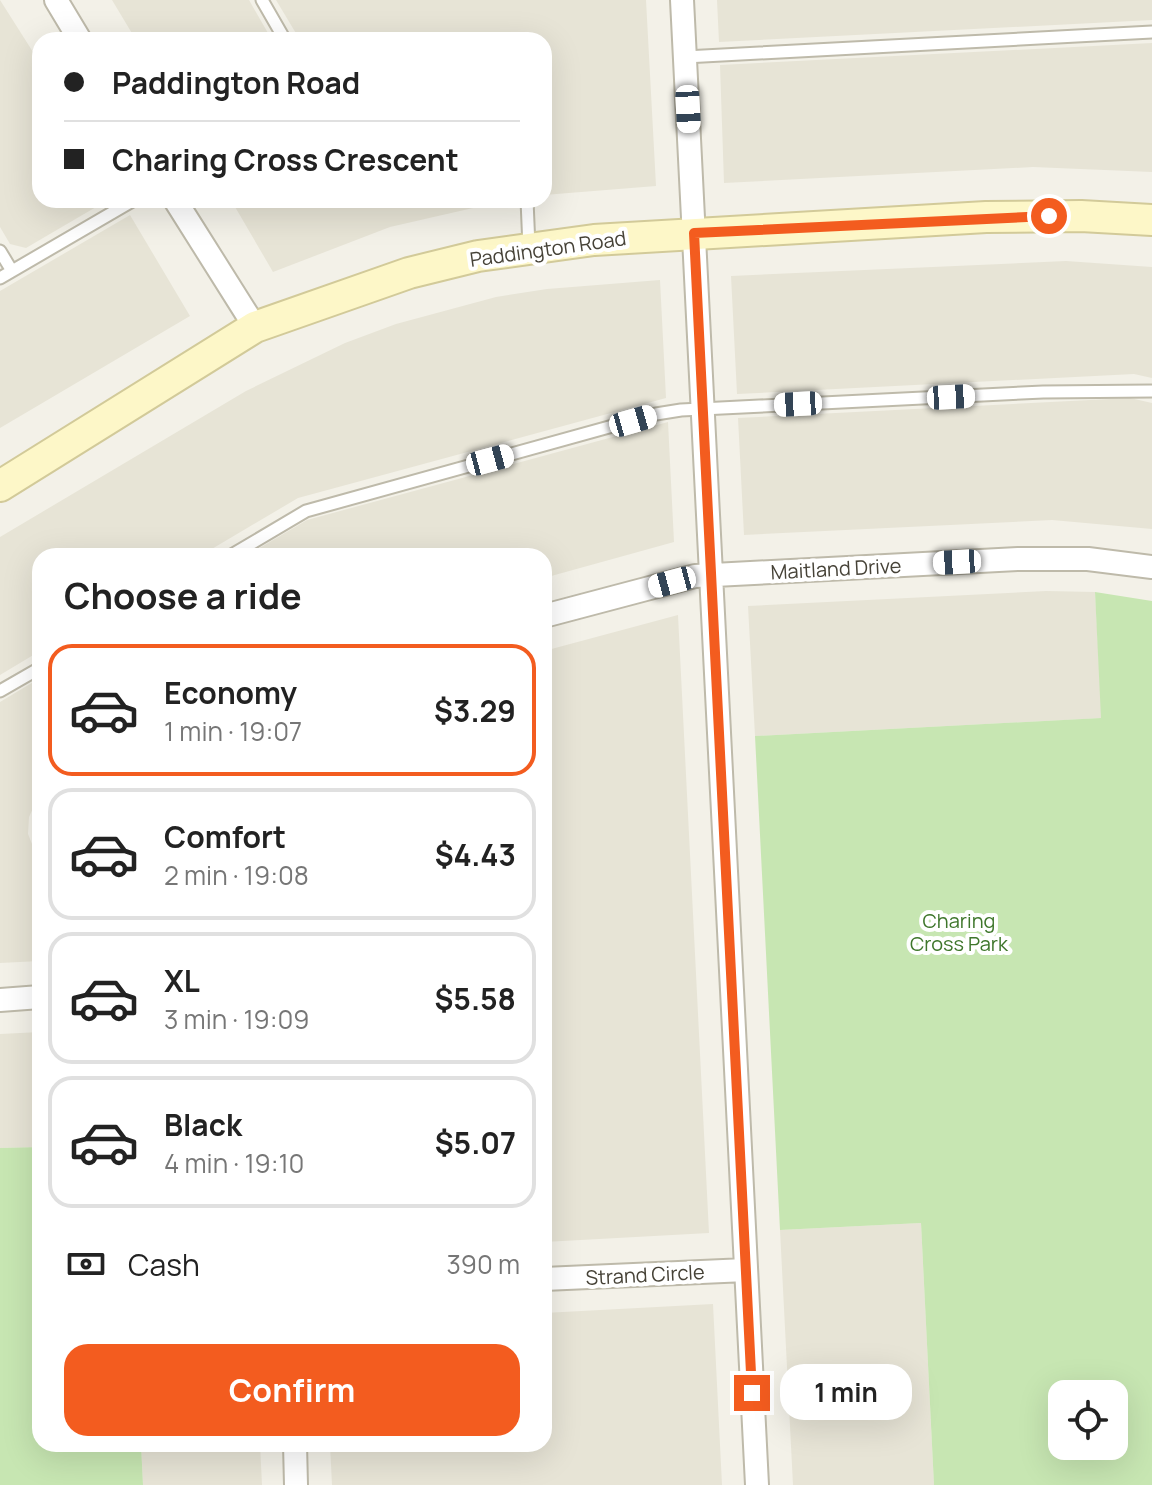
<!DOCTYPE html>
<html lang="en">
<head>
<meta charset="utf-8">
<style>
  body { margin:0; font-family:Manrope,sans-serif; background:#f2f2f2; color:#222; height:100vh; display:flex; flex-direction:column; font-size:30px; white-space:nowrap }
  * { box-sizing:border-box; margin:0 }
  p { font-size:26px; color:#767676 }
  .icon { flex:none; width:44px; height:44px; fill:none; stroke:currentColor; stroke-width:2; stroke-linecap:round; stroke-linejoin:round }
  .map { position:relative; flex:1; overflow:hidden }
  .details { position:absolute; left:32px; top:548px; width:520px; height:904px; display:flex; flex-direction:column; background:#fff; border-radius:24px; box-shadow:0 8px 32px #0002 }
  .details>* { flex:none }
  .guide { position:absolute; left:32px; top:32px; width:520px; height:176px; border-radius:24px; box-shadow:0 8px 32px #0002; display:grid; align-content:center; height:176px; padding:0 32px; background:#fff }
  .buttons { position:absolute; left:1048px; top:1380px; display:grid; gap:16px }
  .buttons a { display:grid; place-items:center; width:80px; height:80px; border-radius:16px; background:#fff; box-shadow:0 8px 32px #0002; font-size:40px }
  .end { position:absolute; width:36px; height:36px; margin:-18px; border:10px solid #f35c1f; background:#fff; box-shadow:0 0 0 4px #fff }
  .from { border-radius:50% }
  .bubble { position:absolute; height:56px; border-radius:24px; background:#fff; box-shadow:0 8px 32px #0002; font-size:26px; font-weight:700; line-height:56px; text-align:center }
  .car { position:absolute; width:24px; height:48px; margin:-24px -12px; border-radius:10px; box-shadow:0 0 6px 2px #0007; background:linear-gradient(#fff 24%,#345 0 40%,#fff 0 76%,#345 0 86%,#fff 0) }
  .guide b { display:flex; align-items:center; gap:28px; height:76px; font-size:30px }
  .guide b+b { border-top:2px solid #e0e0e0 }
  .guide i { width:20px; height:20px; background:#222 }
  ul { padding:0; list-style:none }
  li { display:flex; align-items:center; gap:24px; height:132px; margin:0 16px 12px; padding:0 16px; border:4px solid #e0e0e0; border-radius:24px }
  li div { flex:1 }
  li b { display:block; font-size:30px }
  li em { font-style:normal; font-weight:700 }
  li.active { border-color:#f35c1f }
  li>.icon { width:72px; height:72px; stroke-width:1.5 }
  h2 { padding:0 32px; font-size:36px; line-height:96px }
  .pay { display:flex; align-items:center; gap:20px; height:88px; padding:0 32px; font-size:30px }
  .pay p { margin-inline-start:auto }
  .action { display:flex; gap:16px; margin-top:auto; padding:16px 32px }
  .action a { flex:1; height:92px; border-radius:24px; background:#f35c1f; color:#fff; font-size:32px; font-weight:700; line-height:92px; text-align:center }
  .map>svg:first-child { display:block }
</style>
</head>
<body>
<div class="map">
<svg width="1152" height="1485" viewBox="0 0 1152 1485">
  <rect width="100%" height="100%" fill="#f3f1e8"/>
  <path fill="#e7e4d6" d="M0,0l40,63v137h68l-82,48 -16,-4 -10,-17z
    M112,0h137l23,40h-136z
    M276,0h370l10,186 -112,9v-155h-244z
    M717,0h435v20l-433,22z
    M1152,43v129l-119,-5 -309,16 -4,-118z
    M231,200h277l-118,27 -117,45z
    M130,215l60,101 -190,112v-137z
    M1066,261l86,6v111l-18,-4 -397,20 -6,-118z
    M660,280l6,118 -368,100 -98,58h-160v95l-40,24v-138l246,-146 99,-48 51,-19 100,-27 51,-8z
    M1130,398l22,5v126l-100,-9 -308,15 -6,-117z
    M668,422l6,120 -130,36v-22h-298l61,-36z
    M1046,591l49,1 7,126 -347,18 -7,-130z
    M678,615l31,618 -165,9v-591z
    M40,678v116l-11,23 -1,17 12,30v97l-40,2v-261z
    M40,1032v115l-40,1v-114z
    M921,1223l13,262h-141l-13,-255z
    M713,1304l9,181h-390l-2,-41h214v-131z
    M141,1444h119l2,41h-119z"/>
  <path fill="#c7e6b2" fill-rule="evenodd" d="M1095,592l57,9v884h-218l-13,-262 -141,7 -25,-494 346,-18zM1062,1394h52v52h-52z
    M40,1147v297h101l2,41h-143v-337z"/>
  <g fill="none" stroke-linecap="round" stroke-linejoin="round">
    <defs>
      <path id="lane" d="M262,0l23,40
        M685,57l467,-25
        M527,200l2,47
        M0,251l12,20
        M0,278l134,-78
        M230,556l76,-45 350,-97 25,-4 362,-18 109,-1
        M0,691l40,-23"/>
      <path id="street" d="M56,0l24,40
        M682,0l75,1485
        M175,200l80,127
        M544,616l151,-40 323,-17h70l64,8
        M0,1000l40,-3
        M544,1279l202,-9
        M295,1444l1,41"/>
      <path id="secondary" d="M0,486l255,-159 154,-54 69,-17 116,-16 392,-23 95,-1 71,4"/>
    </defs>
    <use href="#lane" stroke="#bebaaa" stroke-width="15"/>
    <use href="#street" stroke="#bebaaa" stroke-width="26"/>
    <use href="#secondary" stroke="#d2ca99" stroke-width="34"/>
    <use href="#lane" stroke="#fff" stroke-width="11"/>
    <use href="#street" stroke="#fff" stroke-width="22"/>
    <use href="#secondary" stroke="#fdf7c8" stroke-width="30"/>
  </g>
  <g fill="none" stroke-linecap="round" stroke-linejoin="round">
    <path stroke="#f35c1f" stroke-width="10" d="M752,1393l-58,-1160 355,-17"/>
  </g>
  <g text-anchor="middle" stroke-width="8" stroke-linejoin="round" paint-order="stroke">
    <g font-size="20" fill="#464237" stroke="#fff">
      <text transform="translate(548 249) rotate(-8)" y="7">Paddington Road</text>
      <text transform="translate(836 569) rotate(-3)" y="7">Maitland Drive</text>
      <text transform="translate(645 1275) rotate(-3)" y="7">Strand Circle</text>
    </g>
    <g font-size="20" fill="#3e762b" stroke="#fff">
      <text x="959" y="928">Charing<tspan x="959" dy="23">Cross Park</tspan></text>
    </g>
  </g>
</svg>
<div class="buttons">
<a><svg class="icon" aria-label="locate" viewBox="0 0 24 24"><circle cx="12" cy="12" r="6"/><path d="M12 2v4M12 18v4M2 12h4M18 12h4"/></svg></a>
</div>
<i class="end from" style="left:1049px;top:216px"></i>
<i class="end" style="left:752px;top:1393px"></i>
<div class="bubble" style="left:780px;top:1364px;width:132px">1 min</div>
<i class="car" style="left:688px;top:109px;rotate:177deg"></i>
<i class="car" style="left:951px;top:397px;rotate:87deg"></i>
<i class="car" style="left:798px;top:404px;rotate:267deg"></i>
<i class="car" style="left:633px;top:421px;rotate:74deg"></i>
<i class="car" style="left:490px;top:460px;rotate:75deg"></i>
<i class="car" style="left:957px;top:562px;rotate:267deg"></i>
<i class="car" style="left:672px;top:582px;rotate:255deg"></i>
<div class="guide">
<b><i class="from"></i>Paddington Road</b>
<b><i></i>Charing Cross Crescent</b>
</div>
<section class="details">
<h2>Choose a ride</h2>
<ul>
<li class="active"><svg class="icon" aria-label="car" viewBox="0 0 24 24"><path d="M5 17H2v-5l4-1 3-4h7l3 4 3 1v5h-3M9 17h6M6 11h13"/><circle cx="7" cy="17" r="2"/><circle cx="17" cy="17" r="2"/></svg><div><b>Economy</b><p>1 min · 19:07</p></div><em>$3.29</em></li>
<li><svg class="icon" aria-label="car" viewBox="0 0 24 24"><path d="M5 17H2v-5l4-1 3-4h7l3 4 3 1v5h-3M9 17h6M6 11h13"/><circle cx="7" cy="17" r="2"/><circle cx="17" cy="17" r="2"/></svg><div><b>Comfort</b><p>2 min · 19:08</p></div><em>$4.43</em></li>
<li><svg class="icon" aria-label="car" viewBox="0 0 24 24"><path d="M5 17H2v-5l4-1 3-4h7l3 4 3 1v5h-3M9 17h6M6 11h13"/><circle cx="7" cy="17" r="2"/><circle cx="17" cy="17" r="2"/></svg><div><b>XL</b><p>3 min · 19:09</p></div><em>$5.58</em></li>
<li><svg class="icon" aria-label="car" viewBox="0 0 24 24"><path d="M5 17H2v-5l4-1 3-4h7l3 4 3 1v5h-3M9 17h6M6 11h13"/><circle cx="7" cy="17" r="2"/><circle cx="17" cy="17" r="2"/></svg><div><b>Black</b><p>4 min · 19:10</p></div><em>$5.07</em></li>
</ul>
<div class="pay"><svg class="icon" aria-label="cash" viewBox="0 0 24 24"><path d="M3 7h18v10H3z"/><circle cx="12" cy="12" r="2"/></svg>Cash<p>390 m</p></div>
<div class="action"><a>Confirm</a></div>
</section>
</div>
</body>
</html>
